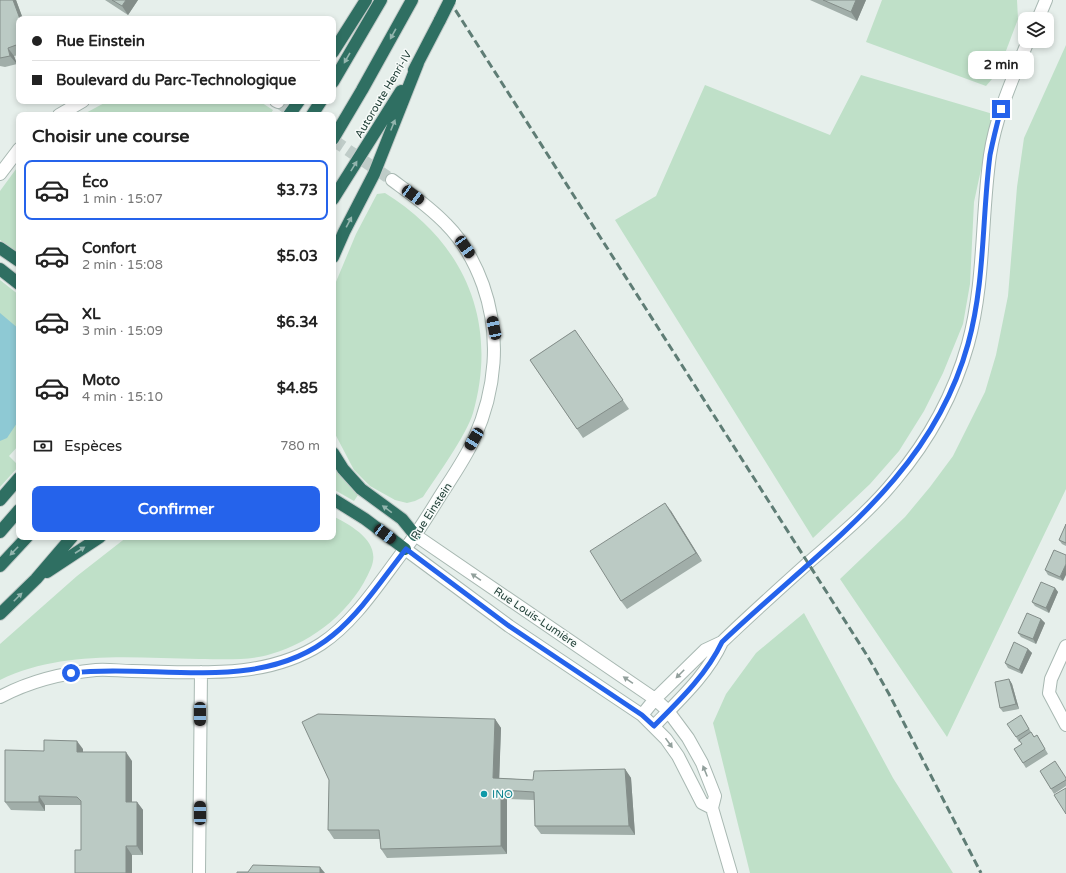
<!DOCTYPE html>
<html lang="fr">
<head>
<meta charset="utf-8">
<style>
  body { margin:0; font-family:"Varela Round",sans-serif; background:#f6f6f6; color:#222; height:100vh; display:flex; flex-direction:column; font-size:15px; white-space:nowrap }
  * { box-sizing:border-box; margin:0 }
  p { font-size:13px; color:#767676 }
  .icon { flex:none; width:22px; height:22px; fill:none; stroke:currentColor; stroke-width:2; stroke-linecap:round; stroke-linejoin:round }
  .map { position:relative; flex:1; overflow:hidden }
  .panel { position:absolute; left:16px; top:112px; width:320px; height:428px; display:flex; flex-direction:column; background:#fff; border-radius:8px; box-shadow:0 2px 6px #0003 }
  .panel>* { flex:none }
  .guide { position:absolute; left:16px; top:16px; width:320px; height:88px; border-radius:8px; box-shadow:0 2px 6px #0003; display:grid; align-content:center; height:88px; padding:0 16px; background:#fff }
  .tools { position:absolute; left:1018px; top:12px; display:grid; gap:8px }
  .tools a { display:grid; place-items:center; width:36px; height:36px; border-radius:8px; background:#fff; box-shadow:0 2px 6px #0003; font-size:20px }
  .end { position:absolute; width:18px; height:18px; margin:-9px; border:5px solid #2563eb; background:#fff; box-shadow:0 0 0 2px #fff }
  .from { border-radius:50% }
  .bubble { position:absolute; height:28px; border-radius:8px; background:#fff; box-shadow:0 2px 6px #0003; font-size:13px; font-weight:700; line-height:28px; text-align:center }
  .car { position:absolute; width:12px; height:24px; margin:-12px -6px; border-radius:5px; box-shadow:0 0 3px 1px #0007; background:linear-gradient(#222 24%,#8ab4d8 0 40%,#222 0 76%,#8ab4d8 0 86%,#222 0) }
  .guide b { display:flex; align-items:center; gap:14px; height:38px; font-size:15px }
  .guide b+b { border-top:1px solid #e0e0e0 }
  .guide i { width:10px; height:10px; background:#222 }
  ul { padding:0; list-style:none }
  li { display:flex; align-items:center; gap:12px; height:60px; margin:0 8px 6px; padding:0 8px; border:2px solid transparent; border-radius:8px }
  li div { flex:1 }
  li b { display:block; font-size:15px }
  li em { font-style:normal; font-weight:700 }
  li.active { border-color:#2563eb }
  li>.icon { width:36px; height:36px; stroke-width:1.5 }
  h2 { padding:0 16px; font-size:18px; line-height:48px }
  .pay { display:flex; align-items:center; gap:10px; height:44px; padding:0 16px; font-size:15px }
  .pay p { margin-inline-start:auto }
  .cta { display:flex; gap:8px; margin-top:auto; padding:8px 16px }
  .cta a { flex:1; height:46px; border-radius:8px; background:#2563eb; color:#fff; font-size:16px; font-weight:700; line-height:46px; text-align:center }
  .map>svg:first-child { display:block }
</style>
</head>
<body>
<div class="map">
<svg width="1066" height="873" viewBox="0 0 1066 873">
  <rect width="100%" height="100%" fill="#e6efeb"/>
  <path fill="#bfe0c8" d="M882,0h135l1,19 -20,53 -12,14 -120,-44z
    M1066,45v444l-119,248 -107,-158 65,-62 25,-30 23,-31 32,-64 11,-37 12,-59 9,-109 7,-49z
    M861,75l132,39 -19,88 -4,82 -7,40 -20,49 -19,38 -25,40 -29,33 -57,54 -198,-318 41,-24 49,-111 125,50z
    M108,101h151l14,9 -3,5h-188z
    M19,165v88l-19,-13v-49z
    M385,193c79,49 114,128 88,220 -7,23 -35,61 -50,84l-8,4 -8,2 -12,-3 -25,-14 -16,-16 -21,-40v-141l23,-55 21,-40z
    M0,280l19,15v150l-10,11 10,10 -19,21z
    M333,465l25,30 -4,6 -21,-12z
    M333,516c19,10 49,26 38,52 -17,41 -57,74 -100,86 -22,7 -49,5 -72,5 -67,-1 -137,-9 -199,21v-36l77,-68 50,-39h206z
    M804,613l89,165 60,95h-203l-37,-150 13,-29 30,-41z"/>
  <path fill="#8ec9d4" d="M0,313l19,16v91l-12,18 -7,3z"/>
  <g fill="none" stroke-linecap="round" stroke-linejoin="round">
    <path stroke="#bfccc8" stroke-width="12" stroke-dasharray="12 6" stroke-linecap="butt" d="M278,102l19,13
      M333,140l59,40"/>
    <defs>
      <path id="minor" d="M1066,646l-15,33 -2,14 17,32
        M0,697c30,-16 62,-24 96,-27 12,-1 24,1 36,1 64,1 133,9 189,-27 34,-22 60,-64 84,-95
        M199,873l2,-201"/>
      <path id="tertiary" d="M1038,19l8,-19
        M276,101l2,1
        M59,115l24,-14
        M0,174l19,-25
        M392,180c19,14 38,27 54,44 17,17 29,39 37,61 18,51 13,105 -9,154 -8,18 -21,37 -32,54 -12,19 -23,38 -37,56l104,77 133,89 24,24 12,17 24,47 10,5
        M415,535l240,164 13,12 20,27 14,25 13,33 -3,12 19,65
        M642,715l13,-16 50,-49 17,-8c28,-27 57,-53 86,-79 30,-26 62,-52 87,-83 33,-39 59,-86 73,-136 17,-61 13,-127 22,-189 6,-40 23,-77 38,-114
        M654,726c25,-26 53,-51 68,-84"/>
      <path id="motorway" d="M333,52l33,-52
        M414,70l26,-50
        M333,82l48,-82
        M289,115l10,-14
        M312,115l9,-14
        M333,139l29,-49 50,-90
        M333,199l68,-108
        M0,248l19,13
        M333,257l11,-25 30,-58 44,-111
        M0,269l19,15
        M333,453l10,16 18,20 41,30 13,16
        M333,499l32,20 40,30
        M0,500l19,-22
        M0,532l19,-22
        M0,566l27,-29
        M47,572l53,-35
        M0,614l36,-35 36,-42"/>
    </defs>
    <use href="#minor" stroke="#a8b8b2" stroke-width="14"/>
    <use href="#tertiary" stroke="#a8b8b2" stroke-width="14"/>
    <use href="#motorway" stroke="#c2cac8" stroke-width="14"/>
    <use href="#minor" stroke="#fff" stroke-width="12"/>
    <use href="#tertiary" stroke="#fff" stroke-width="12"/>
    <use href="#motorway" stroke="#2f6f62" stroke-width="12"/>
    <path stroke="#5f7d75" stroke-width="3" stroke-dasharray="8 4" stroke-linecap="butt" d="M449,0l419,657 21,37 92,179"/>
    <defs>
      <path id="motorway-bridge" d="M440,20l10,-20"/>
    </defs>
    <use href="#motorway-bridge" stroke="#c2cac8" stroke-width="14" stroke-linecap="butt"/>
    <use href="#motorway-bridge" stroke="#2f6f62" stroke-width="12"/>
  </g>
  <path fill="#a1aea9" d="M0,0h16l7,19h-4v36l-5,1 3,8 -12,3 -5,-1z
    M105,0h33l-10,15z
    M810,0h56l-9,21z
    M575,330l54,79 -46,29 -53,-78z
    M671,511l31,50 -75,48 -6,-8z
    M1066,524v22l-4,-2 -3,-4z
    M1054,550l9,31 -15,-6 -3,-5z
    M1055,588l3,4 -9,21 -14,-7 -3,-4z
    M1041,619l4,4 -9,21 -15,-7 -3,-4z
    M1028,649l4,4 -10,21 -14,-6 -3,-5z
    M1009,679l3,5 7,25 -16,3 -3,-4z
    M495,719l6,9 -2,50 34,2 92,-11 6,9 4,57 -94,-1 -6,-8 -1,-26 -27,-1v55l-120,4 -6,-9 -1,-10h-46l-6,-9z
    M1024,720l10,17 3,-2 11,19 -22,14 -12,-19 8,-5 -2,-3 -1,1 -3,-5z
    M83,749v3l49,9v41h5l6,8v45h-11l-51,-5v-45h-36v6l-34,-1 -6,-8 39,-51z
    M1040,771l26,7v8l-12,8z"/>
  <path fill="#838d89" d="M13,0h3l7,19h-3z
    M126,0h12l-10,15 -6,-9z
    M856,0h10l-9,21 -6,-9z
    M8,48l6,8 3,8 -7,-8z
    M665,503l6,8 31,50 -6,-8z
    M1066,564v11l-3,6 -3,-4z
    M1055,588l3,4 -9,21 -3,-5z
    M1041,619l4,4 -9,21 -3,-5z
    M1028,649l4,4 -10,21 -3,-4z
    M1009,679l3,5 7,25 -3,-5z
    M495,719l6,9 -2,58 -6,-8z
    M77,741l6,8v11l-6,-8z
    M126,752l6,9v49l-6,-8z
    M625,769l6,9 4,57 -6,-9z
    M501,790l6,9v55l-6,-8z
    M39,796l6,9v6l-6,-9z
    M137,802l6,8v45l-6,-9z
    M126,846l6,9v18h-6z
    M320,867l5,6h-5z"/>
  <path fill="#bbcac4" stroke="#838d89" d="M0,0h13l7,19h-1v25l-11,4 2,8 -10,2z
    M112,0h14l-4,6z
    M823,0h33l-5,12z
    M575,330l48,70 -46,29 -47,-69z
    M665,503l31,50 -75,48 -31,-50z
    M1066,524v19l-7,-3z
    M1054,550l12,5v9l-6,13 -15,-7z
    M1041,582l14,6 -9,20 -14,-6z
    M1027,613l14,6 -8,20 -15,-6z
    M1014,642l14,7 -9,21 -14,-7z
    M1009,679l7,25 -16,4 -5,-26z
    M318,714l177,5 -2,59 40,2 1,-9 91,-2 4,57h-94l-1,-34 -33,-2v56l-120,3 -2,-19h-51l1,-50 -27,-58z
    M1021,715l8,14 -13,8 -9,-13z
    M1031,732l3,5 3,-2 8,14 -22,14 -9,-14 8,-5 -3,-4z
    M44,740l33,1v11h49v50h11v44h-11v27h-51v-23h6v-49l-4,-4 -38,-1v6h-34v-52l39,1z
    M1055,761l11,17v2l-15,9 -11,-18z
    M1066,788v26l-12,-19z
    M253,865l67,2v6h-83v-1h11z"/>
  <defs><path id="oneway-solid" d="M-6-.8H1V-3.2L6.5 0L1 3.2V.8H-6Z"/></defs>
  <g fill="#93b5ae">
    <use href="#oneway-solid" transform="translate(393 34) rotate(119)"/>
    <use href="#oneway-solid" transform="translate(347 58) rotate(120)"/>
    <use href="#oneway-solid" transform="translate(393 125) rotate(-68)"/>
    <use href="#oneway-solid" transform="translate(354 166) rotate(-58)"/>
    <use href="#oneway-solid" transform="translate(349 222) rotate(-62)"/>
    <use href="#oneway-solid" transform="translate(387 509) rotate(-144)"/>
    <use href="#oneway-solid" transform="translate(80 550) rotate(-33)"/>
    <use href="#oneway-solid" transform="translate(14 551) rotate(134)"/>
    <use href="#oneway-solid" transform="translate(18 597) rotate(-45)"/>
  </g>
  <g fill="#92a09c">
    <use href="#oneway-solid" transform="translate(476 577) rotate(-146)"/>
    <use href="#oneway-solid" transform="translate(680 674) rotate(135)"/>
    <use href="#oneway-solid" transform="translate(628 680) rotate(-146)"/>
    <use href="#oneway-solid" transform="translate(669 743) rotate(54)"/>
    <use href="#oneway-solid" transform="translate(705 771) rotate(-112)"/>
  </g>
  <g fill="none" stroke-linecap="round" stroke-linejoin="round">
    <path stroke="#2563eb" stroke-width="5" d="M71,673c86,-10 190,22 262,-38 29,-24 50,-57 73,-86l103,77 133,89 12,11c25,-25 53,-52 68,-84 96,-92 209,-163 246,-298 17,-61 14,-127 22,-189 3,-15 7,-31 11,-46"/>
  </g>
  <circle fill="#0f9aa8" stroke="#f7fbf9" stroke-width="1.5" cx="484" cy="794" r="4"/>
  <g text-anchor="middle" stroke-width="3" stroke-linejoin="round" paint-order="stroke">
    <g font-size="11" fill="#24423a" stroke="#f7fbf9">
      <text transform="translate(383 94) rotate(-59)" y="4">Autoroute Henri-IV</text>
      <text transform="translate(431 511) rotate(-57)" y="4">Rue Einstein</text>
      <text transform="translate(536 617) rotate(34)" y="4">Rue Louis-Lumière</text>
    </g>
    <g font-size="11" fill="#0d838f" stroke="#f7fbf9" text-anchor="start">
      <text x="492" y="798">INO</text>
    </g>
  </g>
</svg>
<div class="tools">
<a><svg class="icon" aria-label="layers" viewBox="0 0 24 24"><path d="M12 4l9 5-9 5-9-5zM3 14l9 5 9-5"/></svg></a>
</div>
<i class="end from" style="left:71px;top:673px"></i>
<i class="end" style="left:1001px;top:109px"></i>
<div class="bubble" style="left:968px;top:51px;width:66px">2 min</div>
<i class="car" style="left:413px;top:195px;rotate:126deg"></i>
<i class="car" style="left:465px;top:247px;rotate:145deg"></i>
<i class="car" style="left:494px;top:328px;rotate:348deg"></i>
<i class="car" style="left:474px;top:439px;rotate:211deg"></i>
<i class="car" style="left:385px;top:534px;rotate:127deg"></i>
<i class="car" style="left:200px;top:714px;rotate:180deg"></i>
<i class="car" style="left:200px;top:813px;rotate:0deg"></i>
<div class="guide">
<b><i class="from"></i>Rue Einstein</b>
<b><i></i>Boulevard du Parc-Technologique</b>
</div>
<section class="panel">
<h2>Choisir une course</h2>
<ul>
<li class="active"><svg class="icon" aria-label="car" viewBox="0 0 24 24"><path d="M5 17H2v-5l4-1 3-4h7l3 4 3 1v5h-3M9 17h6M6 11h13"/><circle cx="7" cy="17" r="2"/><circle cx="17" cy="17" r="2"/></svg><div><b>Éco</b><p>1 min · 15:07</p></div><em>$3.73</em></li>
<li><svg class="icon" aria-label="car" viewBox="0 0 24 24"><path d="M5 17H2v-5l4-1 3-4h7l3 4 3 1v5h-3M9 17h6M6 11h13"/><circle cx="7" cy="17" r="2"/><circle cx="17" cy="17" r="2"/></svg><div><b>Confort</b><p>2 min · 15:08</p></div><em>$5.03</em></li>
<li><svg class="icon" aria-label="car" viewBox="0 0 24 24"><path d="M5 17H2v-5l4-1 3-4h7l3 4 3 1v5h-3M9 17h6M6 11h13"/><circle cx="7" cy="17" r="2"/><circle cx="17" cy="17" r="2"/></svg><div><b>XL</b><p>3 min · 15:09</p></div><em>$6.34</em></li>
<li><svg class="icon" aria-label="car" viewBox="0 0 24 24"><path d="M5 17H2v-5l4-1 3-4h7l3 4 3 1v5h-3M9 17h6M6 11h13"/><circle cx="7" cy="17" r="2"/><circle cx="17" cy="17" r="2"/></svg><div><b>Moto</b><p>4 min · 15:10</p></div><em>$4.85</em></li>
</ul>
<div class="pay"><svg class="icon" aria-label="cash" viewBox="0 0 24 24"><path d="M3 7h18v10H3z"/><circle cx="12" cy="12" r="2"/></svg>Espèces<p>780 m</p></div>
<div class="cta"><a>Confirmer</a></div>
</section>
</div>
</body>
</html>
